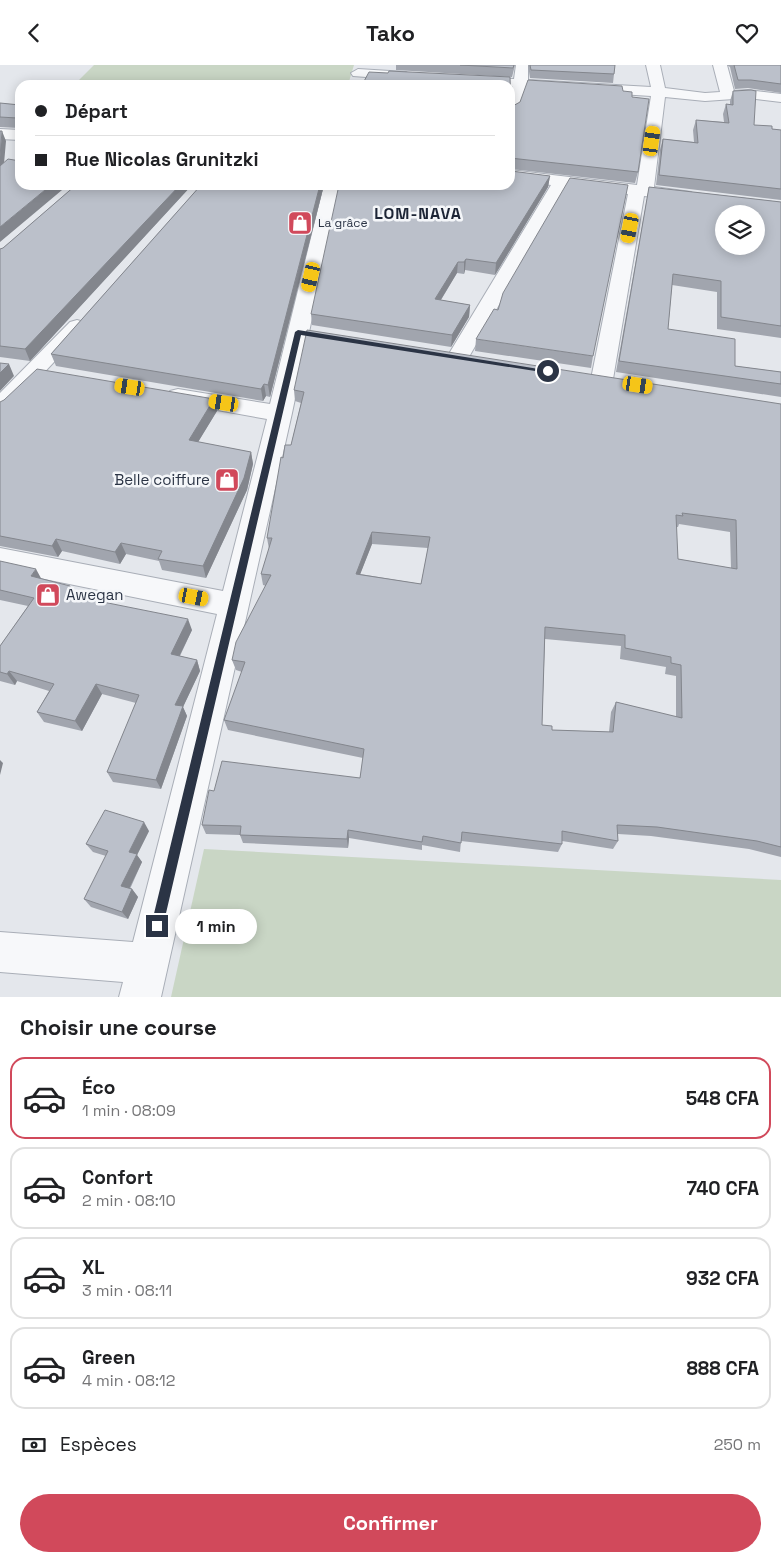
<!DOCTYPE html>
<html lang="fr">
<head>
<meta charset="utf-8">
<style>
  body { margin:0; font-family:"Space Grotesk",sans-serif; background:#f2f2f2; color:#202124; height:100vh; display:flex; flex-direction:column; font-size:19px; white-space:nowrap }
  * { box-sizing:border-box; margin:0 }
  p { font-size:16px; color:#757577 }
  .icon { flex:none; width:28px; height:28px; fill:none; stroke:currentColor; stroke-width:2; stroke-linecap:round; stroke-linejoin:round }
  .map { position:relative; height:932px; overflow:hidden }
  .drawer { display:flex; flex-direction:column; background:#fff; flex:1 }
  .drawer>* { flex:none }
  .guide { position:absolute; left:15px; top:15px; width:500px; height:110px; border-radius:15px; box-shadow:0 2px 12px #0003; display:grid; align-content:center; height:110px; padding:0 20px; background:#fff }
  .fabs { position:absolute; left:715px; top:140px; display:grid; gap:10px }
  .fabs a { display:grid; place-items:center; width:50px; height:50px; border-radius:50%; background:#fff; box-shadow:0 2px 12px #0003; font-size:25px }
  .end { position:absolute; width:22px; height:22px; margin:-11px; border:6px solid #2b3445; background:#fff; box-shadow:0 0 0 2px #fff }
  .from { border-radius:50% }
  .bubble { position:absolute; height:35px; border-radius:18px; background:#fff; box-shadow:0 2px 12px #0003; font-size:16px; font-weight:700; line-height:35px; text-align:center }
  .car { position:absolute; width:15px; height:30px; margin:-15px -8px; border-radius:6px; box-shadow:0 0 4px 1px #0007; background:linear-gradient(#f5c518 24%,#345 0 40%,#f5c518 0 76%,#345 0 86%,#f5c518 0) }
  .guide b { display:flex; align-items:center; gap:18px; height:48px; font-size:19px }
  .guide b+b { border-top:1px solid #e0e0e0 }
  .guide i { width:12px; height:12px; background:#202124 }
  ul { padding:0; list-style:none }
  li { display:flex; align-items:center; gap:15px; height:82px; margin:0 10px 8px; padding:0 10px; border:2px solid #e0e0e0; border-radius:15px }
  li div { flex:1 }
  li b { display:block; font-size:19px }
  li em { font-style:normal; font-weight:700 }
  li.active { border-color:#d1495b }
  li>.icon { width:45px; height:45px; stroke-width:1.5 }
  h2 { padding:0 20px; font-size:22px; line-height:60px }
  .pay { display:flex; align-items:center; gap:12px; height:55px; padding:0 20px; font-size:19px }
  .pay p { margin-inline-start:auto }
  .button { display:flex; gap:10px; margin-top:auto; padding:10px 20px }
  .button a { flex:1; height:58px; border-radius:30px; background:#d1495b; color:#fff; font-size:20px; font-weight:700; line-height:58px; text-align:center }
  header { display:flex; justify-content:space-between; align-items:center; height:65px; padding:0 20px; background:#fff; font-size:22px; font-weight:700 }
  .map>svg:first-child { display:block }
</style>
</head>
<body>
<header><svg class="icon" aria-label="back" viewBox="0 0 24 24"><path d="M15 5l-7 7 7 7"/></svg>Tako<svg class="icon" aria-label="heart" viewBox="0 0 24 24"><path d="M12 20l-8-8c-3-5 5-10 8-4 3-6 11-1 8 4z"/></svg></header>
<div class="map">
<svg width="781" height="932" viewBox="0 0 781 932">
  <rect width="100%" height="100%" fill="#e4e7ec"/>
  <path fill="#c9d6c5" d="M94,0h260l-6,20h-274z
    M204,784l577,31v117h-610z"/>
  <g fill="none" stroke-linecap="round" stroke-linejoin="round">
    <defs>
      <path id="minor" d="M516,0h12v15l123,7 -5,-22h14l5,23 40,5 15,-1 -7,-27h14l7,26 14,-1 33,4v8l-33,-4 -43,3 -40,-4 -11,90 37,5 3,4 -3,4 -6,1 -41,-5 -31,183 -3,5 -8,2 -8,-2 -3,-5 37,-185 -61,-7 -101,175 -8,2 -8,-2 -3,-5 104,-172 -41,-5v-10l127,15 14,-89 -125,-8 -9,23 -7,4v-21l3,-7 -3,-2h-36l-7,-4 7,-4 40,2z
        M358,4l48,3 7,4 -7,4 -53,-4 -2,-3z
        M0,64l20,1v10l-20,-1z
        M324,120h16l-48,228 -131,584h-42l4,-15 -123,-10v-40l133,10 84,-328 -217,-44v-22l223,43 44,-172 -89,-16 -8,-2 -4,-5 4,-5 8,-2 92,15z
        M77,255l7,2 4,4 -4,4 -76,81 -8,3v-21l70,-71z"/>
    </defs>
    <use href="#minor" stroke="#a9aeb7" stroke-width="2"/>
    <use href="#minor" fill="#f7f8fa" fill-rule="evenodd"/>
  </g>
  <path fill="#a1a5ae" fill-rule="evenodd" d="M396,0h119l-3,12 -116,-7z
    M528,0h87l-2,18 -83,-5z
    M727,0h54v28l-33,-5 -13,1 -5,-22z
    M623,26l9,6 6,75 -3,11 -124,-14v2l39,5 -2,11 -53,88 -30,-5 -1,4 -7,-1 -16,27 29,5 -1,12 -18,30 -139,-22 -1,-11 200,-207z
    M733,26l21,34 18,4 9,1v70l-125,-15 4,-35 3,-11 31,3 -1,-12 3,-10 28,2 -1,-8 3,-10h4v-3z
    M0,38l20,2v27l-1,-4 -19,-1v1z
    M76,120h116l-162,176 -30,-4v-108l3,-1z
    M201,120h123l-54,212 -4,-1 -3,5 -207,-35 -5,-12z
    M649,122l132,15v136l-64,-9v-37l-45,-7 -4,44 67,37 46,6v25l-165,-25 31,-174z
    M476,274l117,17 -2,12 -116,-17z
    M294,325l487,14v453l-32,-8 -98,-13 -33,-2v7l-5,8 -51,-8v3l-4,8 -97,-11 -1,11 -38,-7v5l-73,-12 -1,10 -105,-5 -3,-8 -34,-1 -4,-9 12,-34 146,-13 3,-20 -135,-28 -4,-10 18,-48 -6,-2 -4,-10 34,-74 -3,-1 -2,-11 8,-25 -2,-11 16,-80 8,-13 10,-42 -6,-2zM679,459l51,8 1,36 -53,-9 -2,-32h2zM372,479l56,4 -7,36 -61,-10zM545,574l76,7 -1,13 46,8 -1,7 11,2v41l-60,-15 -5,10 -2,20 -57,-2 -10,-5z
    M214,334l3,12 -19,31 53,10 2,12 -6,26 -41,88 -44,-8 -3,-9 -33,-7 -6,10 -58,-13 -4,6 -58,-11v-144z
    M0,496l41,18 35,17 116,34 -12,26 17,4 3,11 -17,36 4,9 -26,73 -48,-7 -6,-10 29,-69 -34,-9 -20,37 -38,-9 -7,-10 12,-21 -32,-10 -2,4 -15,-4v-35l28,-40 -28,-6z
    M149,766l-12,24 5,7 -12,27h2l6,8 -10,22 -37,-12 -7,-8 22,-43 -13,-4 -7,-8z"/>
  <path fill="#83868d" d="M2,66l4,10 -3,34 -3,-8v-10z
    M550,111l-2,11 -53,88 1,-12z
    M51,120h17l-68,57v-15z
    M180,120h12l-162,176 -5,-12z
    M320,120h4l-54,212 -2,-12z
    M466,194l-1,11 -1,4v-12z
    M458,197l-1,11 -23,38 1,-12z
    M470,240l-1,12 -18,30 1,-12z
    M9,299l5,12 -14,15v-18z
    M264,319l2,12 -3,5 -2,-12z
    M214,334l3,12 -25,41 -3,-12z
    M251,387l2,12 -6,26 -41,88 -3,-12z
    M372,467v12l-16,41v-11z
    M56,474l6,12 -4,6 -6,-11z
    M121,478l5,11 -6,10 -5,-12z
    M36,504l6,11 -11,-4z
    M70,521l6,11 -8,-2z
    M188,554l4,11 -17,35 -4,-11z
    M197,595l3,11 -17,36 4,9 -26,73 -5,-9 19,-75z
    M9,606l8,10 -2,4 -8,-11z
    M96,619l6,10 -20,37 -7,-10z
    M0,695l3,3 -3,12z
    M144,757l5,9 -12,24 5,7 -15,31 -6,-7 8,-34z
    M348,765l1,8 -1,10 -1,-9z
    M132,824l6,8 -10,22 -6,-7z"/>
  <path fill="#bbc0ca" stroke="#83868d" fill-rule="evenodd" d="M460,0h54l-1,3z
    M530,0h85l-1,9 -83,-4z
    M734,0h47v19l-30,-4h-13z
    M389,6l121,6 1,30 9,-5 8,-22 94,6 1,5 9,1v5l17,2 -11,73 -128,-14v-73h-148l7,-13 19,1z
    M751,25l5,1 -2,34 18,1v3l9,1v59l-122,-14 4,-36 35,4 -2,-23 33,3 -3,-19 7,1v-14z
    M0,38l20,2v22h-2l-1,-9 -17,-1z
    M0,66h2l-2,26z
    M510,93l1,13 39,5 -54,87 -30,-4 -2,3h-6l-23,37 35,6 -18,30 -141,-21 28,-129h171z
    M8,94l12,2v24h31l-51,42v-61z
    M570,113l58,7 -35,171 -117,-17 18,-30 4,1 5,-17z
    M76,120h104l-155,164 -25,-3v-97l3,-1z
    M201,120h119l-52,200 -4,-1 -3,5 -210,-35z
    M649,122l132,15v124l-60,-9v-36l-48,-7 -5,55 67,10v27l46,6v12l-162,-23zM724,149h32v32h-32z
    M307,265l474,74v443l-24,-6 -100,-14 -40,-2 1,16 -56,-10v13l-100,-12 -1,11 -38,-7 -1,6 -74,-12 -1,9 -107,-4 1,-9 -39,-1 7,-35 5,1 8,-30 138,17 4,-29 -140,-29 21,-58 -13,-2 4,-18 35,-67 -10,-1 11,-36h-5l14,-81 2,1 2,-13h6l13,-53 -10,-2zM682,448l54,7 1,49 -59,-10 -2,-44 7,1zM372,467l58,5 -9,47 -65,-10zM545,562l80,8v13l46,9v6l10,2 1,53 -66,-16 -3,30 -61,-2v-4l-10,-1z
    M0,298l9,1 -9,9z
    M37,304l177,30 -25,41 62,12 -7,26 -41,88 -45,-7 4,-8 -41,-8 -6,9 -59,-13 -4,7 -52,-10v-134l4,-2z
    M0,496l36,8 -5,7 39,10 -2,9 120,24 -17,35 26,6 -22,45 8,1 -27,74 -49,-8 32,-77 -43,-11 -21,37 -38,-9 17,-28 -45,-13 -2,3 -7,-2v-26l34,-48 -34,-8z
    M105,745l39,12 -15,30 8,2 -16,32 11,3 -10,23 -38,-13 24,-48 -22,-7z"/>
  <path fill="#2b3445" d="M298,265l253,41 -3,2 -247,-38 -138,591 -6,6 -6,-6 144,-594z"/>
  <defs>
    <symbol id="shop-square" viewBox="-11 -11 22 22"><rect x="-9" y="-9" width="18" height="18" rx="4" fill="#d1495b" stroke="#f4f6f9"/><path d="M-5-2.5h2.3a2.7 3.5 0 0 1 5.4 0H5L5.5 6h-11ZM-1.5-2.5h3a1.5 2.3 0 0 0-3 0Z" fill="#fff"/></symbol>
  </defs>
  <g fill-rule="evenodd">
    <use href="#shop-square" x="286" y="144" width="28" height="28"/>
    <use href="#shop-square" x="213" y="401" width="28" height="28"/>
    <use href="#shop-square" x="34" y="516" width="28" height="28"/>
  </g>
  <g text-anchor="middle" stroke-width="5" stroke-linejoin="round" paint-order="stroke">
    <g font-size="12" fill="#2b3445" stroke="#f4f6f9" text-anchor="start">
      <text x="318" y="162">La grâce</text>
    </g>
    <g font-size="15" fill="#2b3445" stroke="#f4f6f9" text-anchor="end">
      <text x="210" y="420">Belle coiffure</text>
      <text x="66" y="535" text-anchor="start">Awegan</text>
    </g>
    <g font-size="16" font-weight="bold" letter-spacing="1" fill="#1d2536" stroke="#f4f6f9">
      <text x="418" y="154">LOM-NAVA</text>
    </g>
  </g>
</svg>
<div class="fabs">
<a><svg class="icon" aria-label="layers" viewBox="0 0 24 24"><path d="M12 4l9 5-9 5-9-5zM3 14l9 5 9-5"/></svg></a>
</div>
<i class="end from" style="left:548px;top:306px"></i>
<i class="end" style="left:157px;top:861px"></i>
<div class="bubble" style="left:175px;top:844px;width:82px">1 min</div>
<i class="car" style="left:652px;top:76px;rotate:8deg"></i>
<i class="car" style="left:630px;top:163px;rotate:191deg"></i>
<i class="car" style="left:311px;top:212px;rotate:193deg"></i>
<i class="car" style="left:638px;top:320px;rotate:99deg"></i>
<i class="car" style="left:130px;top:322px;rotate:279deg"></i>
<i class="car" style="left:224px;top:338px;rotate:279deg"></i>
<i class="car" style="left:194px;top:532px;rotate:101deg"></i>
<div class="guide">
<b><i class="from"></i>Départ</b>
<b><i></i>Rue Nicolas Grunitzki</b>
</div>
</div>
<section class="drawer">
<h2>Choisir une course</h2>
<ul>
<li class="active"><svg class="icon" aria-label="car" viewBox="0 0 24 24"><path d="M5 17H2v-5l4-1 3-4h7l3 4 3 1v5h-3M9 17h6M6 11h13"/><circle cx="7" cy="17" r="2"/><circle cx="17" cy="17" r="2"/></svg><div><b>Éco</b><p>1 min · 08:09</p></div><em>548 CFA</em></li>
<li><svg class="icon" aria-label="car" viewBox="0 0 24 24"><path d="M5 17H2v-5l4-1 3-4h7l3 4 3 1v5h-3M9 17h6M6 11h13"/><circle cx="7" cy="17" r="2"/><circle cx="17" cy="17" r="2"/></svg><div><b>Confort</b><p>2 min · 08:10</p></div><em>740 CFA</em></li>
<li><svg class="icon" aria-label="car" viewBox="0 0 24 24"><path d="M5 17H2v-5l4-1 3-4h7l3 4 3 1v5h-3M9 17h6M6 11h13"/><circle cx="7" cy="17" r="2"/><circle cx="17" cy="17" r="2"/></svg><div><b>XL</b><p>3 min · 08:11</p></div><em>932 CFA</em></li>
<li><svg class="icon" aria-label="car" viewBox="0 0 24 24"><path d="M5 17H2v-5l4-1 3-4h7l3 4 3 1v5h-3M9 17h6M6 11h13"/><circle cx="7" cy="17" r="2"/><circle cx="17" cy="17" r="2"/></svg><div><b>Green</b><p>4 min · 08:12</p></div><em>888 CFA</em></li>
</ul>
<div class="pay"><svg class="icon" aria-label="cash" viewBox="0 0 24 24"><path d="M3 7h18v10H3z"/><circle cx="12" cy="12" r="2"/></svg>Espèces<p>250 m</p></div>
<div class="button"><a>Confirmer</a></div>
</section>
</body>
</html>
